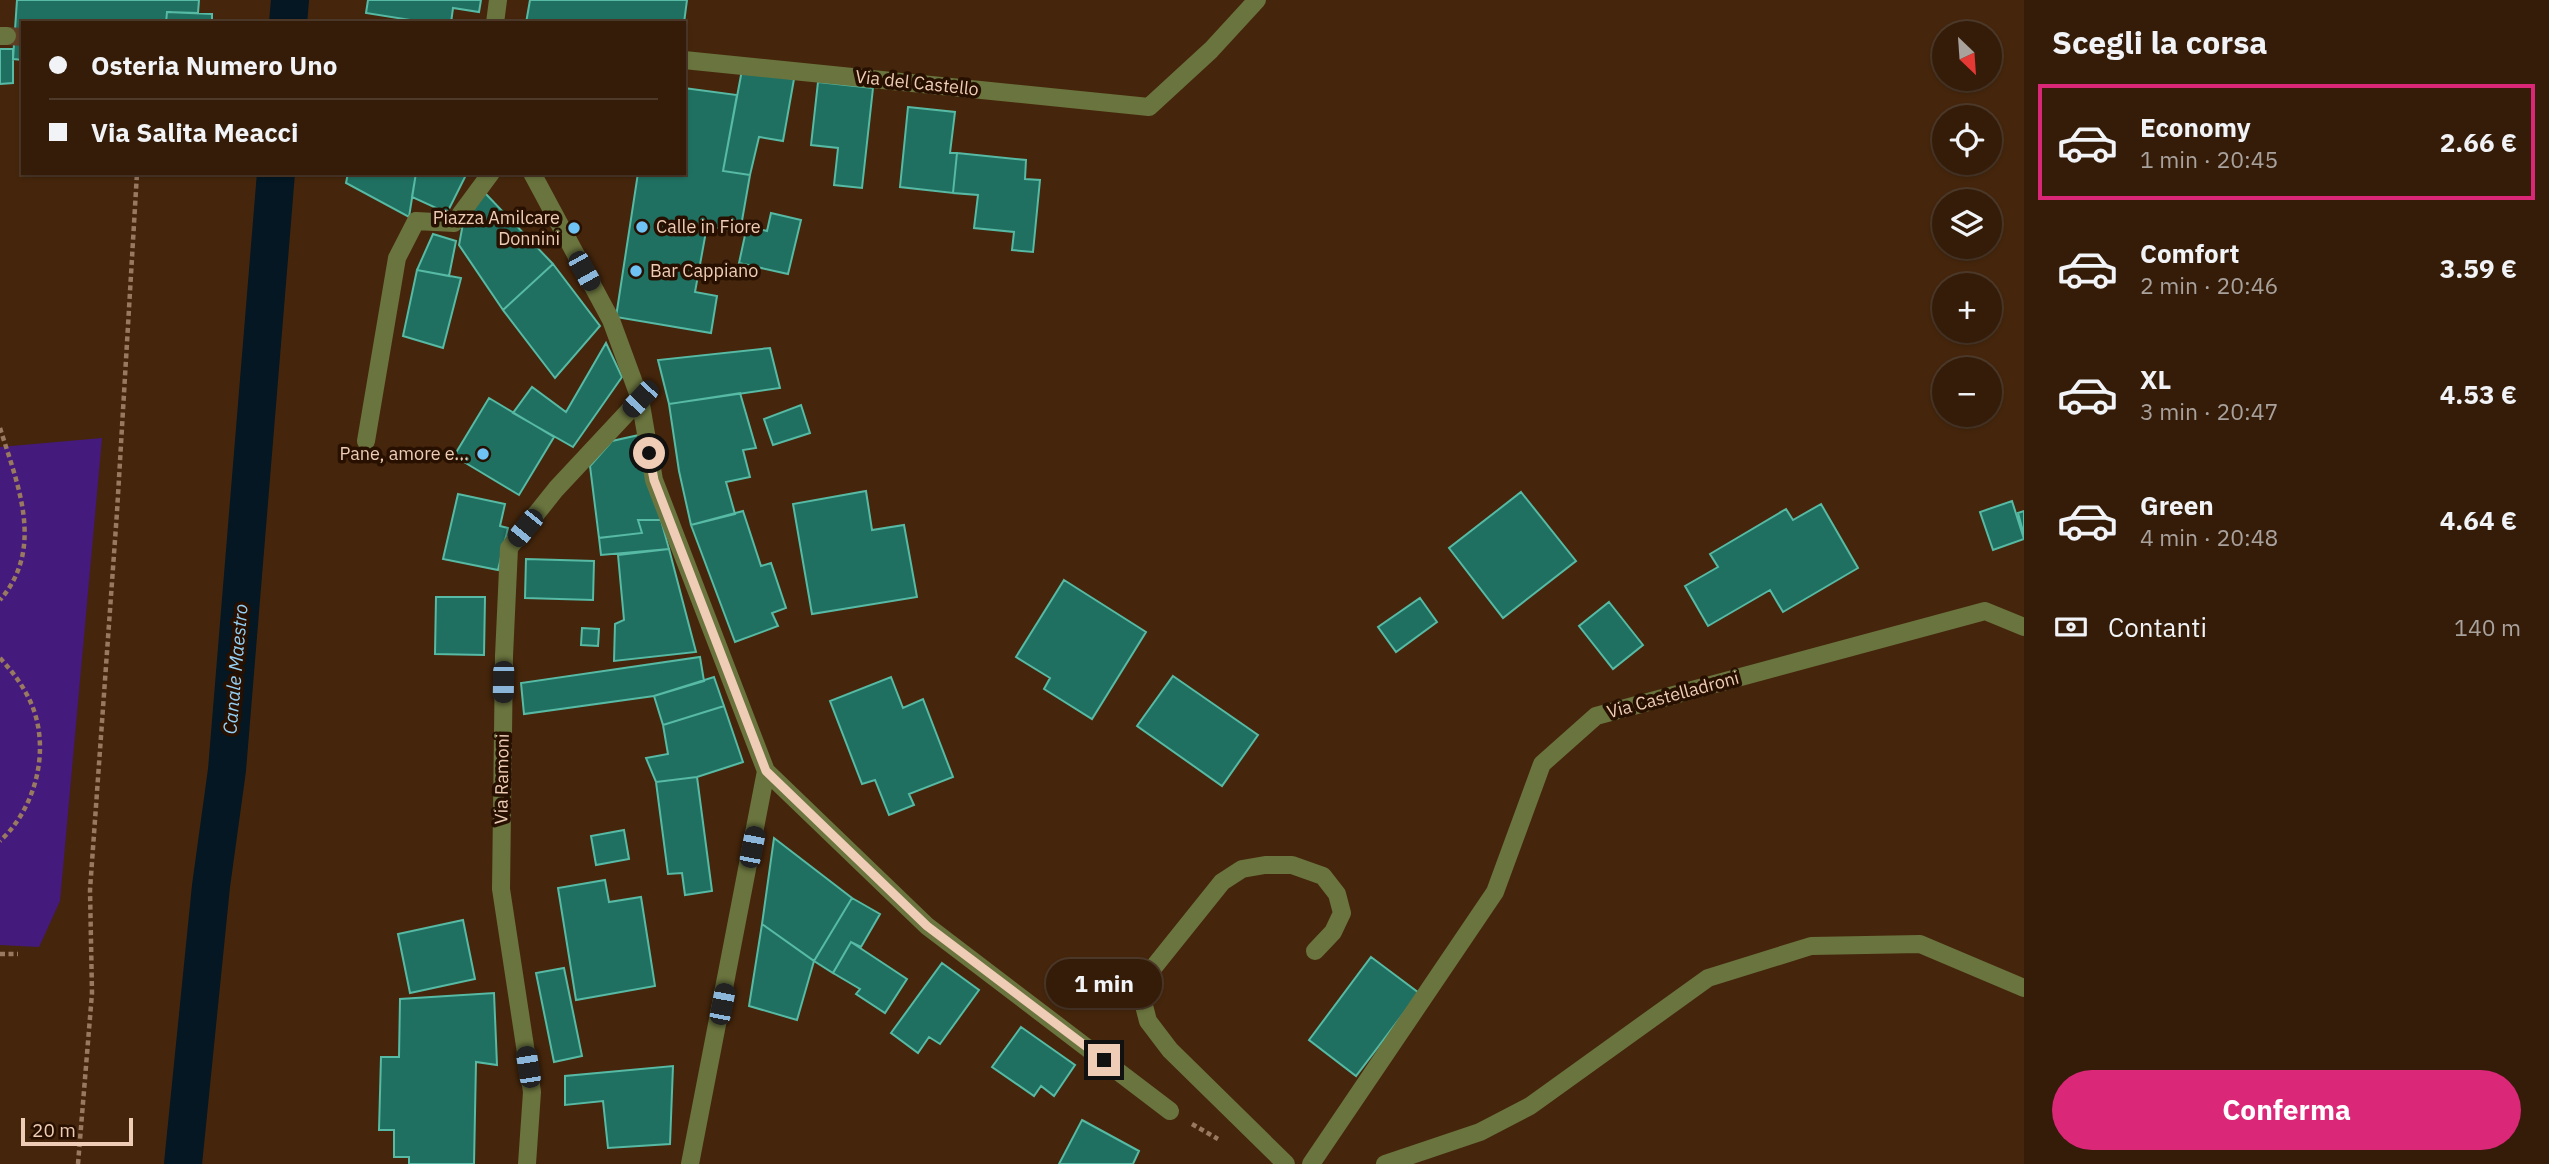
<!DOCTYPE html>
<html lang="it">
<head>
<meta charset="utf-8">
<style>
  body { margin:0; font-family:"IBM Plex Sans",sans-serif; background:#3c2512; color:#f1f3f6; height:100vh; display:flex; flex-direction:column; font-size:26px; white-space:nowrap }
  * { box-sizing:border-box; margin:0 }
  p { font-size:23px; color:#a9a19c }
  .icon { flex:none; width:38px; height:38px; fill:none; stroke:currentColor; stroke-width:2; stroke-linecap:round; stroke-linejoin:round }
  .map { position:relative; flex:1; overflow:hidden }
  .panel { display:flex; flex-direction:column; background:#341c09; width:525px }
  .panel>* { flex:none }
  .guide { position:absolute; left:21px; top:21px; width:665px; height:154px; border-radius:0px; box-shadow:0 2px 5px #0004,0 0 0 2px #4e3a2a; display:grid; align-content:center; height:154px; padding:0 28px; background:#341c09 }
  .needle { width:46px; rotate:155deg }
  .tools { position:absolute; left:1932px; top:21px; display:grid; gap:14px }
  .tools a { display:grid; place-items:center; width:70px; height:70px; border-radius:50%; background:#341c09; box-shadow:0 2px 5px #0004,0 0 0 2px #4e3a2a; font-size:35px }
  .scale { position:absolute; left:21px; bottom:18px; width:112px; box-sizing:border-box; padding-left:7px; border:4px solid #eeccb5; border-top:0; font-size:19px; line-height:24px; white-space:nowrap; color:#eeccb5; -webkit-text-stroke:5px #271000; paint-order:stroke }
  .end { position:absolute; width:32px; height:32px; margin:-16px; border:9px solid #eeccb5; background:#111; box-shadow:0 0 0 4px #111 }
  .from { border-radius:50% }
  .bubble { position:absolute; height:49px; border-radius:24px; background:#341c09; box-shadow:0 2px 5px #0004,0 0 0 2px #4e3a2a; font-size:23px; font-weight:700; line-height:49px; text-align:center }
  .car { position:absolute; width:21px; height:42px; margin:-21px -10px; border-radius:9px; box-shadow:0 0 5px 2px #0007; background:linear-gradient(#222 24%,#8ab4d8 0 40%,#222 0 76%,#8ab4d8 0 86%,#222 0) }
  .guide b { display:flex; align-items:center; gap:24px; height:66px; font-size:26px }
  .guide b+b { border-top:2px solid #4e3a2a }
  .guide i { width:18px; height:18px; background:#f1f3f6 }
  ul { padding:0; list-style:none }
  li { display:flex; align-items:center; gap:21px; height:116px; margin:0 14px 10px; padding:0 14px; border:4px solid transparent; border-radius:0px }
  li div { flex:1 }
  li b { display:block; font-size:26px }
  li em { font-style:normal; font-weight:700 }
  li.selected { border-color:#db2777 }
  li>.icon { width:63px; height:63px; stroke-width:1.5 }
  h2 { padding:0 28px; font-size:32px; line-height:84px }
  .pay { display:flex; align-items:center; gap:18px; height:77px; padding:0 28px; font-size:26px }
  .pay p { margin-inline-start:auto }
  .cta { display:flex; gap:14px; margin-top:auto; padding:14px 28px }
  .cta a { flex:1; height:80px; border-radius:42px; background:#db2777; color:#fff; font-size:28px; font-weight:700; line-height:80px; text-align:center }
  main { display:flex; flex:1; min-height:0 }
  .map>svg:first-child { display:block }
</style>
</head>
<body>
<main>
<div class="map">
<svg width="2024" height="1164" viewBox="0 0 2024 1164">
  <rect width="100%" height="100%" fill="#45260c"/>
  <path fill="#441a7c" d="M102,438l-42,463 -21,46 -39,-2v-498z"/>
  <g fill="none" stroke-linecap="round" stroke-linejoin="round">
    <path stroke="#041722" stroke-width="38" d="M288,23l2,-23
      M183,1164l28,-278 16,-116 49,-597"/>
  </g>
  <path fill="#207061" stroke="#56baa4" stroke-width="2" d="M17,0h182l-1,13 -31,-1 -1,11h-143v37l-10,-1z
    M368,0h113l-2,12 -26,-4 -2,15h-22l-63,-10z
    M530,0h157l-3,23h-158z
    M167,12l45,2v9h-46z
    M0,49h13v34l-13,1z
    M742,70l52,9 -11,62 -24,-4 -9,38 -27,-4z
    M818,82l55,6 -11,100 -28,-3 4,-37 -27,-3z
    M684,88l53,7 -14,76 27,4 -10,57 -33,-6 -12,66 22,4 -6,37 -95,-16 22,-144h46z
    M908,107l47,5 -5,41h7l-4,40 -53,-6z
    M957,153l69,7 -1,19 15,1 -7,72 -21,-2 2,-18 -40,-4 4,-33 -25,-2z
    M348,173h68l-7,44 -63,-34z
    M416,173h51l-20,40 -35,-16z
    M484,192l69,72 -50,46 -44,-65 5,-27z
    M771,213l30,7 -13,54 -49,-11 8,-37 20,5z
    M433,234l23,7 -7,35 -32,-6z
    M553,264l47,62 -45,52 -52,-68z
    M417,270l44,8 -18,70 -40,-12z
    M606,343l16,34 -49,70 -60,-34 19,-26 34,25z
    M770,348l10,40 -111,16 -11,-44z
    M740,393l16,55 -13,2 7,27 -24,5 9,32 -44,11 -12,-54 -10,-67z
    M489,398l65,39 -35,58 -65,-39z
    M801,405l9,28 -37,12 -9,-26z
    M639,435l22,85h-23l4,13 -43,5 -9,-72 22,-25z
    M866,491l6,39 32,-5 13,72 -105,17 -19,-110z
    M1521,492l55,69 -73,57 -54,-70z
    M458,494l47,10 -5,22 8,2 -10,42 -55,-11z
    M2012,501l12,38 -31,11 -13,-38z
    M1821,504l37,64 -75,44 -13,-22 -62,36 -23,-40 33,-19 -8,-13 76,-45 7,11z
    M743,511l18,55 10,-3 15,45 -14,5 6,13 -43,16 -44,-117z
    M2024,511v24l-6,-22z
    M638,520h23l8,29 -68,6 -2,-17 43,-5z
    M669,549l27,103 -82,9 1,-37 9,-4 -6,-65z
    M526,559l68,2 -1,39 -68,-2z
    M1064,580l82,52 -54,87 -48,-30 6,-11 -34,-21z
    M436,597h49l-1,58 -49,-1z
    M1420,598l17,24 -41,30 -18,-25z
    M1609,602l34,43 -30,24 -34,-43z
    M582,628l17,1 -1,17 -17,-1z
    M700,657l4,24 -50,15 -130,18 -3,-31z
    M1173,676l85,59 -36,51 -85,-60z
    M714,677l10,29 -61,19 -9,-29z
    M891,677l12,31 20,-9 30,78 -44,17 5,11 -25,10 -14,-35 -13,4 -32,-83z
    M724,706l19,56 -46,15 -41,5 -10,-24 22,-4 -5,-29z
    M697,777l15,114 -27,4 -3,-22 -14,1 -12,-92z
    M624,830l5,29 -33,6 -5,-29z
    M774,838l78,60 -38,63 -52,-37z
    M605,880l4,22 32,-5 14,89 -79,14 -18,-112z
    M852,898l28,16 -19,33 -10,-5 -18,31 -19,-12z
    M463,920l12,59 -65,14 -12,-59z
    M762,924l52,37 -17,59 -48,-14z
    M851,942l56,37 -22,34 -29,-19 4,-5 -27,-16z
    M1371,957l48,36 -63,83 -47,-36z
    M942,963l37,27 -39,54 -11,-7 -11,16 -27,-20z
    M564,968l18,88 -28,6 -18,-89z
    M494,993l3,72 -21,-3 -2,102h-65v-7h-15v-27h-15l2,-73h18l1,-58z
    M1021,1027l54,38 -21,31 -13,-10 -7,10 -42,-29z
    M673,1066l-3,78 -62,4 -5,-47 -38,4v-29z
    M1082,1120l57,31 -6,13h-74z"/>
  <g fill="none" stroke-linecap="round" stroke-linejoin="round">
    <path stroke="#5e3f25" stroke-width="18" stroke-dasharray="18 9" stroke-linecap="butt" d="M7,36l16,1"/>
    <path stroke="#997960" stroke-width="4.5" stroke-dasharray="5 3.5" stroke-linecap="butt" d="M0,428c18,58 45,120 0,172
      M0,658c10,11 19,22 26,35 27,47 13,112 -26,148
      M0,954h18
      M1192,1124l26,15
      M78,1164l14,-171 -2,-103 27,-378 20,-339"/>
    <path stroke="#6a743e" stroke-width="18" d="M495,23l3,-23
      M0,36h7
      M684,60l465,47 62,-57 46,-50
      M532,173l79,147 29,79 14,81 112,291 -76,393
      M366,441l31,-183 19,-37 38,2 37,-50
      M766,771l161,155 243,185
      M527,1164l5,-72 -31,-203 3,-233 5,-108 47,-59 84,-90
      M1286,1164l-116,-114 -22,-29 -7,-27 8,-21 73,-91 20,-13 23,-4h27l31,11 14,18 5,19 -9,19 -18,19
      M1311,1164l184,-272 47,-128 54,-48 389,-105 39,16
      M1385,1164l95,-32 50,-26 178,-128 103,-32 109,-2 104,44"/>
  </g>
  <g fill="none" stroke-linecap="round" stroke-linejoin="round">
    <path stroke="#eeccb5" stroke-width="9" d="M649,453l5,27 112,291 161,155 177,134"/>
  </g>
  <g fill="#6fc2f4" stroke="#271000" stroke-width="2.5">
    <circle cx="642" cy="227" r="7"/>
    <circle cx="574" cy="228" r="7"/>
    <circle cx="636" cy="271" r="7"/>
    <circle cx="483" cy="454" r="7"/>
  </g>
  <g text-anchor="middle" stroke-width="7" stroke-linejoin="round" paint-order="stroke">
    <g font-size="18" fill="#eeccb5" stroke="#271000">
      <text transform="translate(917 83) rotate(6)" y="6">Via del Castello</text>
      <text transform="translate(1673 695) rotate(-15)" y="6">Via Castelladroni</text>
      <text transform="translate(502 779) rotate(-89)" y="6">Via Ramoni</text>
    </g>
    <g font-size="18" fill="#eeccb5" stroke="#271000" text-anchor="end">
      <text x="560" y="224">Piazza Amilcare<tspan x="560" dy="21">Donnini</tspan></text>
      <text x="656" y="233" text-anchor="start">Calle in Fiore</text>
      <text x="650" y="277" text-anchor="start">Bar Cappiano</text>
      <text x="469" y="460">Pane, amore e...</text>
    </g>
    <g font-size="19" font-style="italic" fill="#94cff4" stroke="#271000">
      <text transform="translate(235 669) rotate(-85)" y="7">Canale Maestro</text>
    </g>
  </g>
</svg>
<div class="tools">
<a><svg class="needle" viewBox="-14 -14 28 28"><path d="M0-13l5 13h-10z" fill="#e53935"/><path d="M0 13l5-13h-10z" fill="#a9a19c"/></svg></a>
<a><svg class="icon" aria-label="locate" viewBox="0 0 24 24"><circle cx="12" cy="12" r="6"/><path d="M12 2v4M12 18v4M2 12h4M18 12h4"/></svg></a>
<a><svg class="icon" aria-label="layers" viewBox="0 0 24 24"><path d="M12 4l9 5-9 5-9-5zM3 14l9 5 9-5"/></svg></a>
<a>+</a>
<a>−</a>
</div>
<div class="scale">20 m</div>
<i class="end from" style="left:649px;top:453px"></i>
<i class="end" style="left:1104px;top:1060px"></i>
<div class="bubble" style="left:1046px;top:959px;width:116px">1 min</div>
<i class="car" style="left:584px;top:271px;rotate:151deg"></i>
<i class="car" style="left:640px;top:399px;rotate:223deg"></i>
<i class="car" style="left:525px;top:528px;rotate:219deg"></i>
<i class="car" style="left:503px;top:682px;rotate:181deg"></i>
<i class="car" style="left:752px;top:847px;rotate:11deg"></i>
<i class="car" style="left:722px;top:1004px;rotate:11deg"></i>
<i class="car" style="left:528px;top:1067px;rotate:351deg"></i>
<div class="guide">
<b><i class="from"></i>Osteria Numero Uno</b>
<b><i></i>Via Salita Meacci</b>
</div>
</div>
<section class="panel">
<h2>Scegli la corsa</h2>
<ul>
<li class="selected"><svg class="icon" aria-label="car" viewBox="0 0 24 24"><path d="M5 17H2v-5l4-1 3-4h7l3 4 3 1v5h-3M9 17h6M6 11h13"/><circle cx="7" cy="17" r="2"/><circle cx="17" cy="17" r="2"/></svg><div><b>Economy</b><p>1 min · 20:45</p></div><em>2.66 €</em></li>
<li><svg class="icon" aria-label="car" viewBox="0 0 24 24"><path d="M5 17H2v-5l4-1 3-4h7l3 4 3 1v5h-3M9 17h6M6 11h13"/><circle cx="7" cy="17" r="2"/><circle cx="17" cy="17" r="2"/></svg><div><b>Comfort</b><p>2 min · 20:46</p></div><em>3.59 €</em></li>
<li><svg class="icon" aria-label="car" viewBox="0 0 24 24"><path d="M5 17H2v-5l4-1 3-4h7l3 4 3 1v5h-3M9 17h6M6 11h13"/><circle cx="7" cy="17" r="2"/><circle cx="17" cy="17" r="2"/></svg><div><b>XL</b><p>3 min · 20:47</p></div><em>4.53 €</em></li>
<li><svg class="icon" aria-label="car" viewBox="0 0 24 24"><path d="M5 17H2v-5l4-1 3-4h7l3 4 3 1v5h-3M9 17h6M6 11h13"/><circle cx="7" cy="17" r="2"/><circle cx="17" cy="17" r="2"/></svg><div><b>Green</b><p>4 min · 20:48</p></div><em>4.64 €</em></li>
</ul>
<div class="pay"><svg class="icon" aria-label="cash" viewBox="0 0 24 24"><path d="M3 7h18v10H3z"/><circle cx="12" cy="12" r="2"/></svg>Contanti<p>140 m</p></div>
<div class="cta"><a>Conferma</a></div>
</section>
</main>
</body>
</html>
